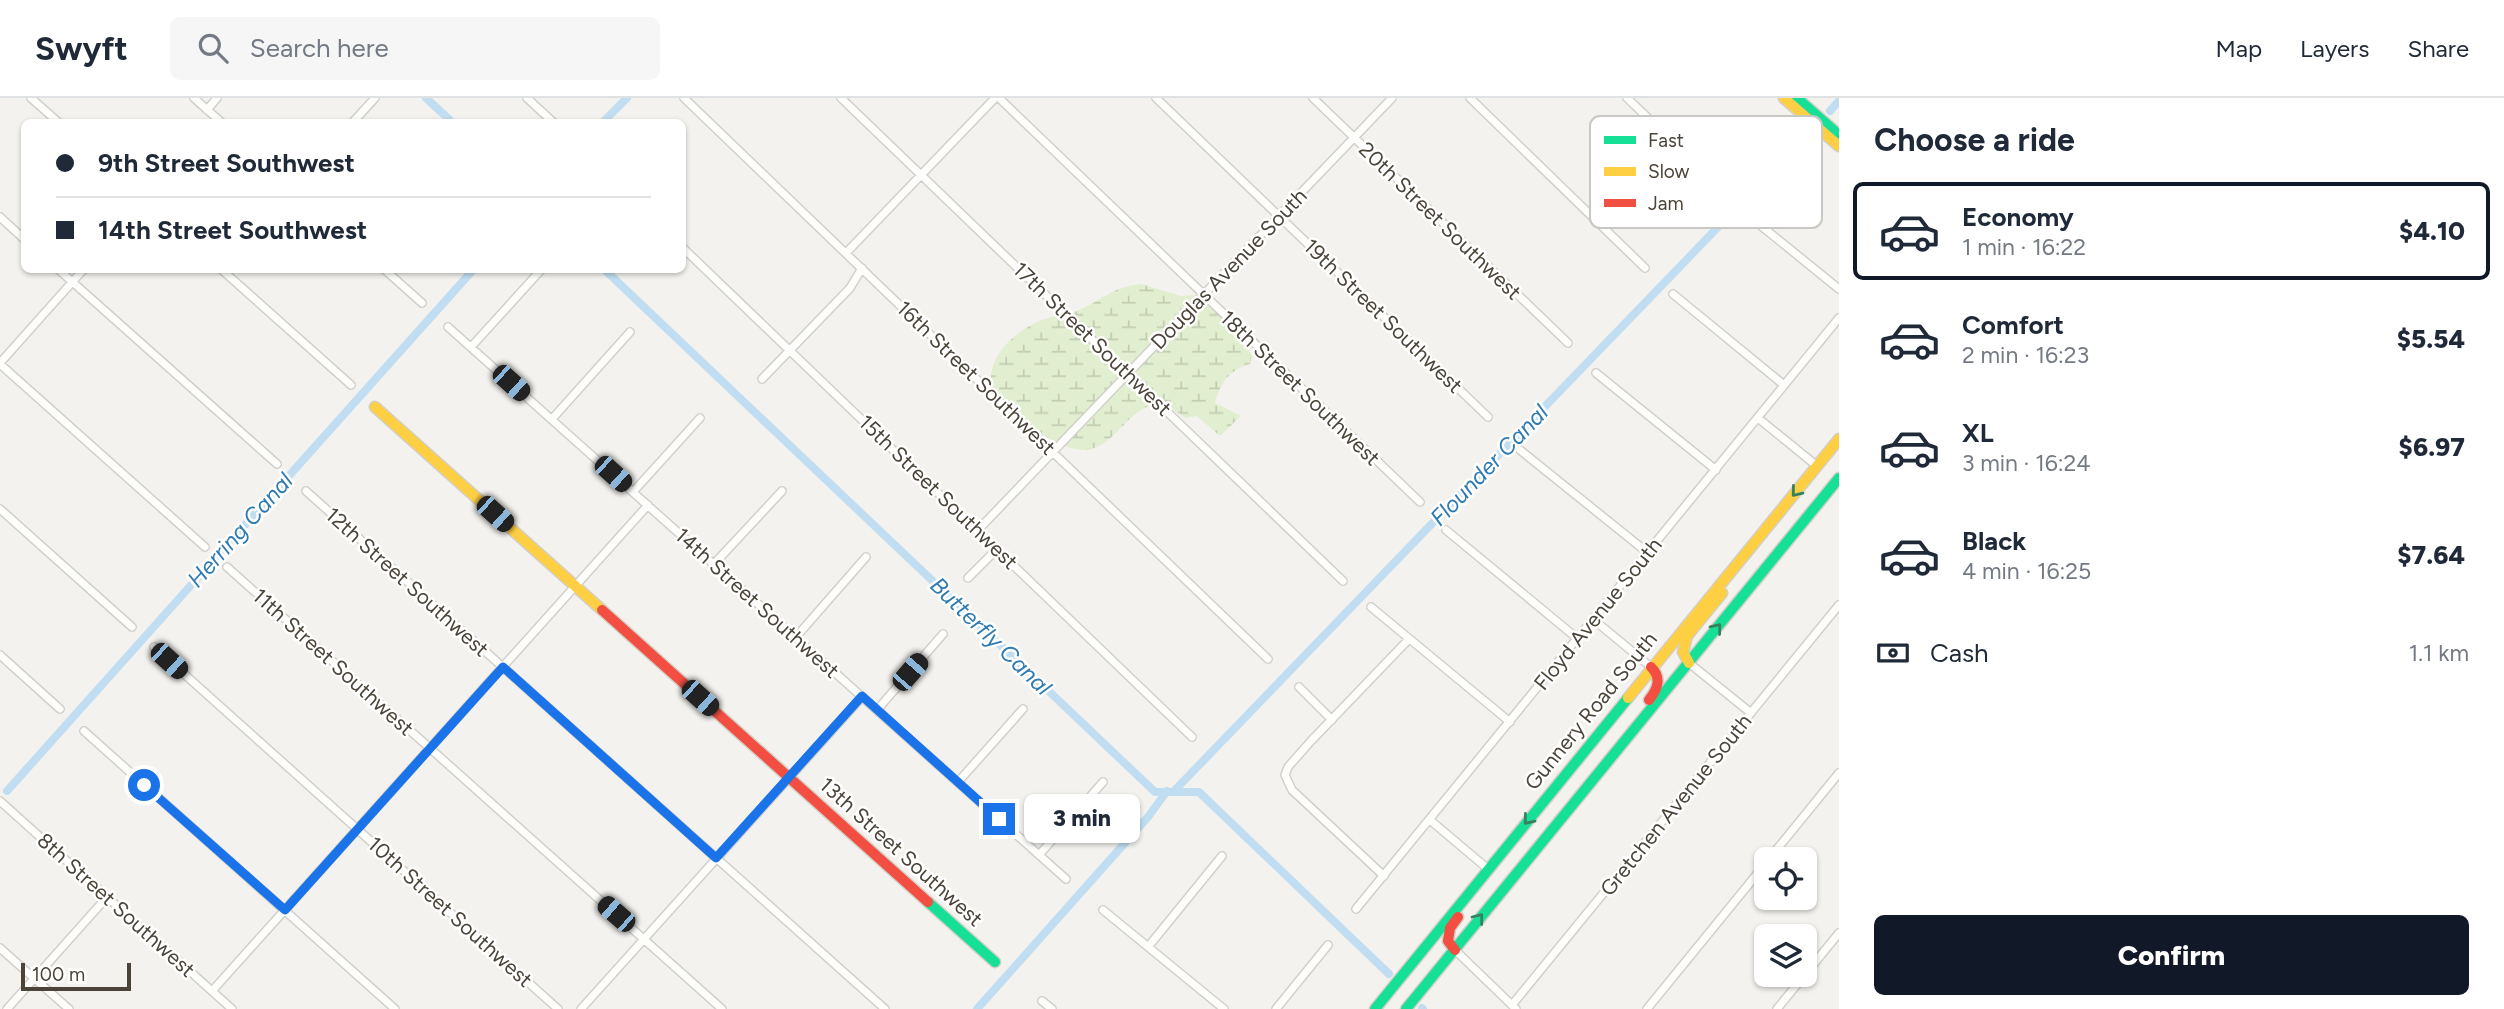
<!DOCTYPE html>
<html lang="en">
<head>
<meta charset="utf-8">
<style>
  body { margin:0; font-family:Figtree,sans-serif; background:#f6f6f7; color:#1f2937; height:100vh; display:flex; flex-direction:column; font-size:26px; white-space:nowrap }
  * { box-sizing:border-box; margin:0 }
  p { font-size:23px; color:#747a83 }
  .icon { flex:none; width:38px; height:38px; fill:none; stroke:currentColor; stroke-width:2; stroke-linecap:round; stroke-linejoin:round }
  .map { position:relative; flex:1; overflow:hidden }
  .sheet { display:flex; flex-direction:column; background:#fff; width:665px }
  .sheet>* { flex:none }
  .guide { position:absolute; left:21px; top:21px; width:665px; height:154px; border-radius:10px; box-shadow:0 2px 5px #0004; display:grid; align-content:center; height:154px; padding:0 35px; background:#fff }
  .buttons { position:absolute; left:1754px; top:749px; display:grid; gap:14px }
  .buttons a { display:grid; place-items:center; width:63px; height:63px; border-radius:10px; background:#fff; box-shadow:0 2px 5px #0004; font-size:35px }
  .scale { position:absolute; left:21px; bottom:18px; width:110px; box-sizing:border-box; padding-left:7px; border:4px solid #4b4439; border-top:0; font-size:19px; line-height:24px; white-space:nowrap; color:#4b4439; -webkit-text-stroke:5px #fff; paint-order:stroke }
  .end { position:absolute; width:32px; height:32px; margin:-16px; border:9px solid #1a73e8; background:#fff; box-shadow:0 0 0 4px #fff }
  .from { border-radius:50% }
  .bubble { position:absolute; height:49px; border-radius:10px; background:#fff; box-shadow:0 2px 5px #0004; font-size:23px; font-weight:800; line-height:49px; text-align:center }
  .car { position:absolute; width:21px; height:42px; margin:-21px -10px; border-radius:9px; box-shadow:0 0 5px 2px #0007; background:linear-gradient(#222 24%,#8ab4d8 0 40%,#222 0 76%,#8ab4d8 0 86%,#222 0) }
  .guide b { display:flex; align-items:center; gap:24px; height:66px; font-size:26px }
  .guide b+b { border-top:2px solid #e0e1e3 }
  .guide i { width:18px; height:18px; background:#1f2937 }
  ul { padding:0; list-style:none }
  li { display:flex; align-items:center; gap:21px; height:98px; margin:0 14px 10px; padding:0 21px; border:4px solid transparent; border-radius:10px }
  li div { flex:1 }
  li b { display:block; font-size:26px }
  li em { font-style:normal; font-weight:800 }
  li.on { border-color:#111827 }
  li>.icon { width:63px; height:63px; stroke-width:1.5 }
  h2 { padding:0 35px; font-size:32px; line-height:84px }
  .pay { display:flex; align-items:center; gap:18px; height:77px; padding:0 35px; font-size:26px }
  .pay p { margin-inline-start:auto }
  .primary-button { display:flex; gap:14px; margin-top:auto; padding:14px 35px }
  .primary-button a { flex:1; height:80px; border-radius:10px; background:#111827; color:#fff; font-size:28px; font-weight:800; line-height:80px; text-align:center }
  header { display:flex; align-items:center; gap:42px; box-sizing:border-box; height:98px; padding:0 35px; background:#fff; border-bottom:2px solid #e0e1e3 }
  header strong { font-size:33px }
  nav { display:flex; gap:38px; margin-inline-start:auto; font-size:24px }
  .search { width:490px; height:63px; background:#f6f6f7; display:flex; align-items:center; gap:18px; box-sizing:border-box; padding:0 24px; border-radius:10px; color:#747a83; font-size:26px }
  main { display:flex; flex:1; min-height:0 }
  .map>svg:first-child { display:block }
</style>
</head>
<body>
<header>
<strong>Swyft</strong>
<div class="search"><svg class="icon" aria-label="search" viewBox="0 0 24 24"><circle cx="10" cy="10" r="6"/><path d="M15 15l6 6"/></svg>Search here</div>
<nav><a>Map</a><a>Layers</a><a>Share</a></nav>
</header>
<main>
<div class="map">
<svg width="1839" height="911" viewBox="0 0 1839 911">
  <defs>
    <pattern id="wetland-marsh" width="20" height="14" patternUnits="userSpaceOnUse" patternTransform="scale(1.75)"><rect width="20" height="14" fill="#e1eecf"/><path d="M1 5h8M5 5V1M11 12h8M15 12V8" fill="none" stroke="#c3cdb2"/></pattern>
  </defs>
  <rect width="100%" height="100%" fill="#f4f2ee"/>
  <path fill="url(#wetland-marsh)" d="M1141,186l40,12 15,-1 26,23 30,37 -2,9c-21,6 -30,19 -35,39l26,13 -21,20 -23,-20 -12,2c-54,-44 -62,42 -110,31 -33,-7 -60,-38 -83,-60 -8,-34 28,-63 59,-72 7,-2 14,-1 21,-4 29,-11 36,-25 69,-29z"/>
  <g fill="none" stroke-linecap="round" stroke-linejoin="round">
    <path stroke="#c0ddf1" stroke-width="8" d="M426,0l26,24
      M1830,13l9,-10
      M603,24l24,-24
      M605,172l550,522h44l190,182
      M1175,692l627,-650
      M7,693l466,-521
      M1422,910l1,1
      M977,911l171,-192 19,-26"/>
    <defs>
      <path id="street" d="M31,0l27,24
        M194,0l27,24
        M527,0l26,24
        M684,0l584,561
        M841,0l502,483
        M999,0l421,404
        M1156,0l332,319
        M1313,0l255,245
        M1470,0l175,170
        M1627,0l85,81
        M207,12l10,-12
        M353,24l22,-24
        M1749,118l90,73
        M0,119l24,22
        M682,149l510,490
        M846,155l149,-155
        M59,172l218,194
        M222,172l129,115
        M385,172l37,33
        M1673,196l111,91
        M448,229l618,552
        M471,249l70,-77
        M0,265l83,-93
        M0,266l205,183
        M1596,275l120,97
        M762,281l88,-91 12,-20
        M1758,320l59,48
        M552,321l78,-87
        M1520,352l128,103
        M306,393l579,518
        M633,394l67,-74
        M0,411l132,118
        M978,432l414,-432
        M1446,432l132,109
        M714,466l68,-73
        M227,469l495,442
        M968,480l29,-29
        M1371,509l139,115
        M1594,522l57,47
        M796,539l70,-80
        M154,549l404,362
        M0,557l60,54
        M1689,565l62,50
        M1299,589l33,33
        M877,612l66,-76
        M84,633l311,278
        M958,684l65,-73
        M0,703l232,208
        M1430,722l58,49
        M1039,757l64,-73
        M1769,761l70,-86
        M1384,778l-92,-86 -7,-15 3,-8 23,-26 98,-102
        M1356,811l483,-591
        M1103,812l121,99
        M1148,849l74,-91
        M0,850l69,61
        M1455,852l61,59
        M212,893l436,-486
        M1042,903l10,8
        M1512,907l327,-400
        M7,911l100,-112
        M581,911l281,-312
        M1276,911l52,-64
        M1647,911l119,-146
        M1777,911l62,-76"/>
      <path id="fast" d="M1797,0l42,37
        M928,804l67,60
        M1375,911l253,-311
        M1406,911l433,-531"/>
      <path id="slow" d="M1784,0l55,48
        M375,309l227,203
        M1689,565l-6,-11 4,-16 35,-43
        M1628,600l211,-259"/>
      <path id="jam" d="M602,512l326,292
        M1649,602c9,-11 13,-22 2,-33
        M1455,852l-7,-9 2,-13 8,-11"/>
    </defs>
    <use href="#street" stroke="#d2d0cb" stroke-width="10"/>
    <use href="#fast" stroke="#d3cfc5" stroke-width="13"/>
    <use href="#slow" stroke="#d3cfc5" stroke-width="13"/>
    <use href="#jam" stroke="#d3cfc5" stroke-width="13"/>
    <use href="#street" stroke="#fdfdfc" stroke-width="7"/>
    <use href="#fast" stroke="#16e098" stroke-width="10"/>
    <use href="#slow" stroke="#ffcf43" stroke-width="10"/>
    <use href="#jam" stroke="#f24e42" stroke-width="10"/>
  </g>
  <defs><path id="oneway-chevron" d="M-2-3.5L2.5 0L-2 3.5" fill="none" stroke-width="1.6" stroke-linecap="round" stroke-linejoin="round" transform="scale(1.75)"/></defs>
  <g stroke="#36825f">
    <use href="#oneway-chevron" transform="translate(1796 394) rotate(129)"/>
    <use href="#oneway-chevron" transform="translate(1717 530) rotate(-51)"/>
    <use href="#oneway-chevron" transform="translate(1528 722) rotate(129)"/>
    <use href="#oneway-chevron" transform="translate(1479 820) rotate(-52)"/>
  </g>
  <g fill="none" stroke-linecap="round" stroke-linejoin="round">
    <path stroke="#1a73e8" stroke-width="9" d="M144,687l141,125 218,-243 213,191 146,-162 137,123"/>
  </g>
  <g text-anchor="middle" stroke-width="5" stroke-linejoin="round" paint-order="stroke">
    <g font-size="21" fill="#4b4439" stroke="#fff">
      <text transform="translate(1440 123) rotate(44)" y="7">20th Street Southwest</text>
      <text transform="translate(1229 171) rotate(-46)" y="7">Douglas Avenue South</text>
      <text transform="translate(1383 218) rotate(44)" y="7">19th Street Southwest</text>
      <text transform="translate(1092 241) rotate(44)" y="7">17th Street Southwest</text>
      <text transform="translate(976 280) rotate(44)" y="7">16th Street Southwest</text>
      <text transform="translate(1300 290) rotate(44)" y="7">18th Street Southwest</text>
      <text transform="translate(938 394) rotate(44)" y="7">15th Street Southwest</text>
      <text transform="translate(407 484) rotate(42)" y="7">12th Street Southwest</text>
      <text transform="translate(757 505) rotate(42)" y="7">14th Street Southwest</text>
      <text transform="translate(1598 516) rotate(-51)" y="7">Floyd Avenue South</text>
      <text transform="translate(333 564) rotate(42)" y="7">11th Street Southwest</text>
      <text transform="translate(1591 613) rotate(-51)" y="7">Gunnery Road South</text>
      <text transform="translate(1676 707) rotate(-51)" y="7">Gretchen Avenue South</text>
      <text transform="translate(901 754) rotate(42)" y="7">13th Street Southwest</text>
      <text transform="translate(116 807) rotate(42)" y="7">8th Street Southwest</text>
      <text transform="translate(450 814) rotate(42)" y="7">10th Street Southwest</text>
    </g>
    <g font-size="23" font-style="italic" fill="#2e7ab2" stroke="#fff">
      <text transform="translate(1489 367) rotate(-46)" y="8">Flounder Canal</text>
      <text transform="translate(240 432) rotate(-48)" y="8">Herring Canal</text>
      <text transform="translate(991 538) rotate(44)" y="8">Butterfly Canal</text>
    </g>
  </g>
  <rect x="1590" y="18" width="232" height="112" rx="10" fill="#fff" stroke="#c9c7c4" stroke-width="2"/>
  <rect x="1604" y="38" width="32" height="8" fill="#16e098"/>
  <rect x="1604" y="69" width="32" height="9" fill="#ffcf43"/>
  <rect x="1604" y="101" width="32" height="8" fill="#f24e42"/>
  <g font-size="19" fill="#4b4439">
    <text x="1648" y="49">Fast</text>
    <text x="1648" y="80">Slow</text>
    <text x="1648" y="112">Jam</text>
  </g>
</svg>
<div class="buttons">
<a><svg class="icon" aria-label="locate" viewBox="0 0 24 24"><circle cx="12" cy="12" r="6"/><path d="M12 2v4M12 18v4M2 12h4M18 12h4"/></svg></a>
<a><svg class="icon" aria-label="layers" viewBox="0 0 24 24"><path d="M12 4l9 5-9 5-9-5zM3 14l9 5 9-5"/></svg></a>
</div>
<div class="scale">100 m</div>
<i class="end from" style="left:144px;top:687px"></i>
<i class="end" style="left:999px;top:721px"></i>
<div class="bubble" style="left:1024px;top:696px;width:116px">3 min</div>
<i class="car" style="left:511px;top:285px;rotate:132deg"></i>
<i class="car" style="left:613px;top:376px;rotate:132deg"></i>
<i class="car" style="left:495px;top:416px;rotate:132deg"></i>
<i class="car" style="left:169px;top:563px;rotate:132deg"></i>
<i class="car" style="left:910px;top:574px;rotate:41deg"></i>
<i class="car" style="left:700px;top:600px;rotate:132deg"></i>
<i class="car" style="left:616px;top:816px;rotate:311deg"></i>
<div class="guide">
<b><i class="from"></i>9th Street Southwest</b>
<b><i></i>14th Street Southwest</b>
</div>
</div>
<section class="sheet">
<h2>Choose a ride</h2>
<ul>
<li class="on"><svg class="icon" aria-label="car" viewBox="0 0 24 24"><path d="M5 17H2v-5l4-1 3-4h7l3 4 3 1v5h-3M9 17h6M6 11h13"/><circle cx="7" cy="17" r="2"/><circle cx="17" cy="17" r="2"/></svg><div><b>Economy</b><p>1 min · 16:22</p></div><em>$4.10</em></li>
<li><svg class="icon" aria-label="car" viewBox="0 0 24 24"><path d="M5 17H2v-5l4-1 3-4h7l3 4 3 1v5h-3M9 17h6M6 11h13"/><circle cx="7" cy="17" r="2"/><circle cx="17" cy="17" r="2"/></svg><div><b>Comfort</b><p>2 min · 16:23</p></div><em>$5.54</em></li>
<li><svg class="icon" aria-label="car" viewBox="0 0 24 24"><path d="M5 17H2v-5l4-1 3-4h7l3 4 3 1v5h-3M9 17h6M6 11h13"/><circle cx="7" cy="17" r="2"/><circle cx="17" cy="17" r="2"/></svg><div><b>XL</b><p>3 min · 16:24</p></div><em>$6.97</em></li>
<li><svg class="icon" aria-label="car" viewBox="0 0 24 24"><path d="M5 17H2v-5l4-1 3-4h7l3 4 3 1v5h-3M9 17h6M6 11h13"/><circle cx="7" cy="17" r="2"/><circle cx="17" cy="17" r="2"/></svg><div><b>Black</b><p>4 min · 16:25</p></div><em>$7.64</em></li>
</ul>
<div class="pay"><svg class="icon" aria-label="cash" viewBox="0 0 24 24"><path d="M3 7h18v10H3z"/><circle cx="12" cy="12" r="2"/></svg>Cash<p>1.1 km</p></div>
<div class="primary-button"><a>Confirm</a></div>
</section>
</main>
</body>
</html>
